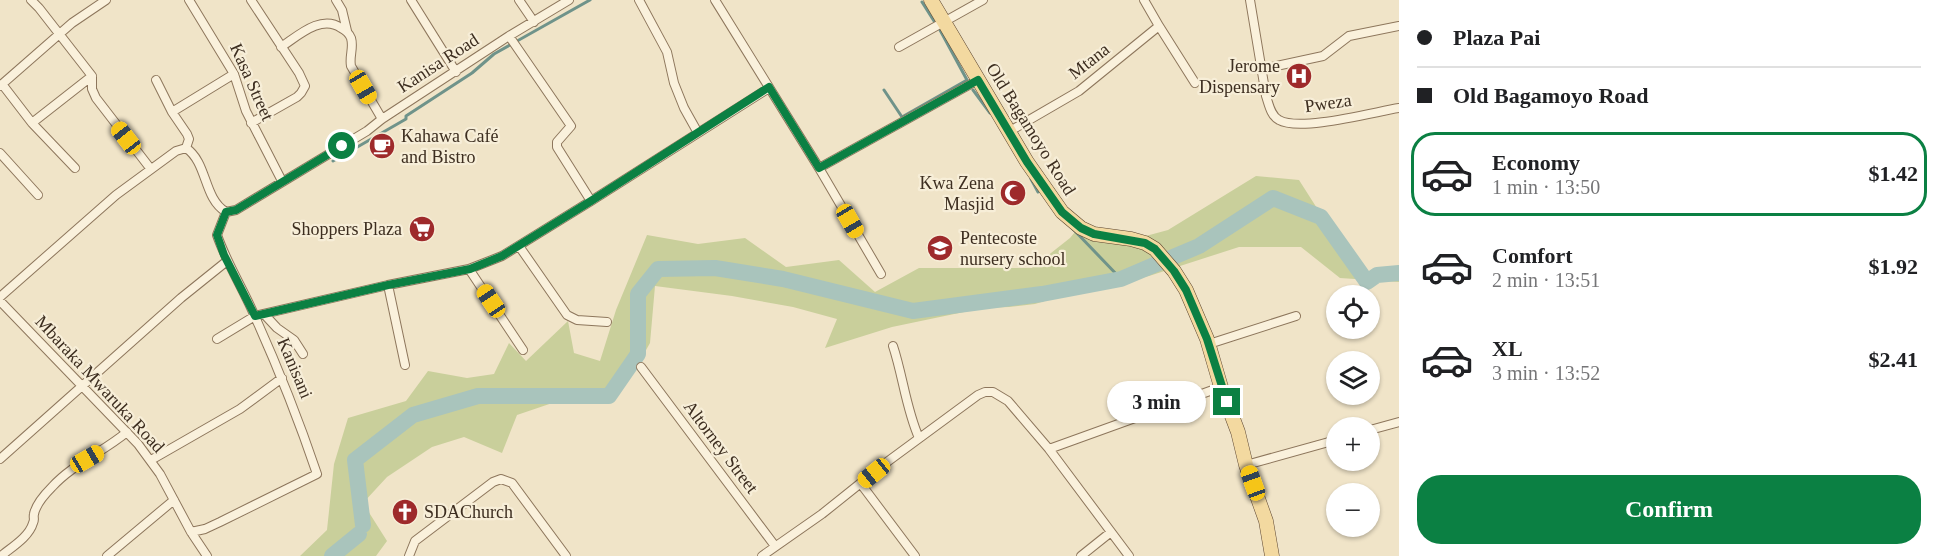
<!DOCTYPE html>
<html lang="en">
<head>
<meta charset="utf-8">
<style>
  body { margin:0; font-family:"Times New Roman",serif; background:#f6f6f6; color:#202124; height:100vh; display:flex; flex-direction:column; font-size:22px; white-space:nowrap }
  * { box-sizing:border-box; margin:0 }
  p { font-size:20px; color:#757577 }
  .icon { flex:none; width:33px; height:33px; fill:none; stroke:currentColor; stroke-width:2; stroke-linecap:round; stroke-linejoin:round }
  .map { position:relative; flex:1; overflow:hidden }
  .drawer { display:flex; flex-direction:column; background:#fff; width:540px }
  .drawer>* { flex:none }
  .banner { display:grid; align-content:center; height:132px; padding:0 18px; background:#fff }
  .controls { position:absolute; left:1326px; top:285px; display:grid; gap:12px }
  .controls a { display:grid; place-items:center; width:54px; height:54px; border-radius:50%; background:#fff; box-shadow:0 2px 4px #0004; font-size:30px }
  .end { position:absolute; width:27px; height:27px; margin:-14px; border:8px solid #0b8043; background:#fff; box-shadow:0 0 0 3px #fff }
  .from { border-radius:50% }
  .bubble { position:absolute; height:42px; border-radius:21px; background:#fff; box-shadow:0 2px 4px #0004; font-size:20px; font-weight:800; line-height:42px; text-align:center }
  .car { position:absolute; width:18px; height:36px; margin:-18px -9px; border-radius:8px; box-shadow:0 0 4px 2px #0007; background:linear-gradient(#f5c518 24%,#345 0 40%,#f5c518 0 76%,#345 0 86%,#f5c518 0) }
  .banner b { display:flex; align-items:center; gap:21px; height:57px; font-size:22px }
  .banner b+b { border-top:2px solid #e0e0e0 }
  .banner i { width:15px; height:15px; background:#202124 }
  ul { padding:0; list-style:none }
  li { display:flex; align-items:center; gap:18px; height:84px; margin:0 12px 9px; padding:0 6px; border:3px solid transparent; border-radius:24px }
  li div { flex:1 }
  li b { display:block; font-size:22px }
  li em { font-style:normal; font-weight:800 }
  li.on { border-color:#0b8043 }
  li>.icon { width:54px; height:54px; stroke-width:1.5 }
  .button { display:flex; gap:12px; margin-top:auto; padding:12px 18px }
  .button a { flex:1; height:69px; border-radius:24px; background:#0b8043; color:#fff; font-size:24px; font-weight:800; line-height:69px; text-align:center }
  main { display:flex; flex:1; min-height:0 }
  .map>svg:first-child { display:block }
</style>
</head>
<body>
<main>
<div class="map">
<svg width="1399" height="556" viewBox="0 0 1399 556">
  <rect width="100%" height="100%" fill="#f0e4c8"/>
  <path fill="#c9cf9b" d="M1256,176l43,4 60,94 9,5 31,-14v17l-59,-4 -39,-31h-62l-90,29 -88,20 -26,8 -26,3 -26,1 -91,19 -67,21 12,-29 -44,-12 -61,-11 -77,-10 -5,57 -18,32 -19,23h-46l-50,17 -15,38 -38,-16 -32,10 -45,30 -24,26 24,38 -11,15h-76l27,-26 7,-66 14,-46 58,-17 22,-30 39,7 27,-4 15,-31 17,18 42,-40 6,32 26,8 16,-51 31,-75 51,9 47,-6 41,29 53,-7 36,32 44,-24h113l38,-30 9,-11 52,13 37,-10z"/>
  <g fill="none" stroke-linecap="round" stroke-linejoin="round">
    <path stroke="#6f938a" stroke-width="3" d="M922,2l12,19
      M884,90l18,27 65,-37 -27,-50
      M973,90l17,23
      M333,161l73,-42v-3l66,-43 22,-19 96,-54
      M1031,179l7,13
      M1073,229l48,50"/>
    <path stroke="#a9c4bc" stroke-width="16" d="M363,525l-8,-65 58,-45 65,-19h131l29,-42v-60l20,-25 57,-1 68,11 130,32 129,-17 79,-15 78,-33 74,-48 48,19 46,65 10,-7 22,-2
      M332,556l27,-22"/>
    <defs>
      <path id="minor" d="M31,0l8,8 53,68v13l4,9 54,70
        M189,0l45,74 12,37 36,70
        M251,0l48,73 6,13 -4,7 -4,4 -46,26
        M336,0l6,10 5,21
        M411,0l45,72
        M519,0l15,22
        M639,0l28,52 7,31 10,25 14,25
        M715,0l104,168 62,106
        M1250,0l16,96c3,9 5,20 13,24 21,12 95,-8 120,-12
        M1159,26l36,57
        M509,36l62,90 -14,16v5l34,54
        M281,47c17,-11 40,-33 60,-19 4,2 8,5 10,10 3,10 -2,18 0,28l31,53
        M899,47l84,-47
        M1262,69l61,-13 26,-20 50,-10
        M156,80l16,32 15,22 2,5 -3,9
        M2,84l30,39 43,45
        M0,86l72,-63 34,-23
        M172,112l62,-38
        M32,123l60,-47
        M1010,131l69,-40 80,-65 -15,-26
        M0,153l38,42
        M819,168l159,-88
        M519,246l48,69 10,5 30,2
        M469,269l54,81
        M388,285l17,80
        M0,297l116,-102 60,-44 10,-3c22,15 17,50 40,64l10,-2 131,-79 15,-12 127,-83 60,-36
        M0,301l138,143 22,30 31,58 16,24
        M264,314l13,14 17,12 9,14
        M217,339l38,-23 133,-31 81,-16 33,-13 89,-55 178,-113
        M1209,344l87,-28
        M893,346c10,30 13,63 26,92
        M641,367l134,179
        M1370,430l29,-8
        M1049,449l172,-62
        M0,459l181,-161 46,-37
        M151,460l89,-51 42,-31
        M1246,465l90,-25
        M861,484l54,72
        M191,532l14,-3 15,-7 97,-48c-18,-53 -38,-104 -61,-155 -12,-29 -29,-55 -39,-84l9,-23
        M1,556c11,-9 28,-19 32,-33 2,-4 0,-5 1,-9 2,-10 11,-20 18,-27 21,-23 51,-35 75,-55
        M107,556l67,-56
        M409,556l6,-15 78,-59 8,-3 11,4 54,73
        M762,556l60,-42 65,-52 91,-67 7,-3h8l15,9 41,48 80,107
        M1081,556l30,-24"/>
      <path id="primary" d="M931,0l96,162 35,50 19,16 13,6 37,5 14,4 10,6 19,22 12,19 21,49 14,48 17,45 8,33 20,56 6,35"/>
    </defs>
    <use href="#minor" stroke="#8d765c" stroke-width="10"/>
    <use href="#primary" stroke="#5b4430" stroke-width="15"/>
    <use href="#minor" stroke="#faf1dc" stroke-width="8"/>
    <use href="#primary" stroke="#f3d9a0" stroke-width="14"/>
  </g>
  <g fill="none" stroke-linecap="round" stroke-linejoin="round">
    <path stroke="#0b8043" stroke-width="8" d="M342,146l-106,64 -10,2 -9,23 7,20 31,61 133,-31 82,-16 32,-13 89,-55 178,-114 50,81 159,-88 49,82 35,50 19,16 13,6 51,9 10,6 19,22 12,19 21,49 20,63"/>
  </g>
  <defs>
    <symbol id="hospital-disc" viewBox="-11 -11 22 22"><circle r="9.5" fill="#9e2a2b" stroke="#f7eed8"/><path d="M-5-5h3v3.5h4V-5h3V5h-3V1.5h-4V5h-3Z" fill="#fff"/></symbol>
    <symbol id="cafe-disc" viewBox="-11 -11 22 22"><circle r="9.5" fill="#9e2a2b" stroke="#f7eed8"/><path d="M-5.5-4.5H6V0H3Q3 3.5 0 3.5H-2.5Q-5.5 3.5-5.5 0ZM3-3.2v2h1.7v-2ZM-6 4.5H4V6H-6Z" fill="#fff"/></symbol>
    <symbol id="mosque-disc" viewBox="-11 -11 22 22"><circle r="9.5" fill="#9e2a2b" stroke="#f7eed8"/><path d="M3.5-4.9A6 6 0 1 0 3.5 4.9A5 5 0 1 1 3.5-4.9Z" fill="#fff"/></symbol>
    <symbol id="supermarket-disc" viewBox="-11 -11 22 22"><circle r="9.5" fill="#9e2a2b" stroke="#f7eed8"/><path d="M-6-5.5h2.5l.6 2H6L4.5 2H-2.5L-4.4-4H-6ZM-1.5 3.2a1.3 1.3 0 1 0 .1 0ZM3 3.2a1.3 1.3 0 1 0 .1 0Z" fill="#fff"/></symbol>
    <symbol id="school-disc" viewBox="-11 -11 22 22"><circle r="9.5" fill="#9e2a2b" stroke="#f7eed8"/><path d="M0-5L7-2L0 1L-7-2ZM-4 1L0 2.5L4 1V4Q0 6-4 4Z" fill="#fff"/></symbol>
    <symbol id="church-disc" viewBox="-11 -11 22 22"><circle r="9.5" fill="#9e2a2b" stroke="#f7eed8"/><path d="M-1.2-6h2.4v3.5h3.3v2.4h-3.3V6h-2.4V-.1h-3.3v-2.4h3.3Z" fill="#fff"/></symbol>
  </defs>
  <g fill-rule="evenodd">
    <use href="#hospital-disc" x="1284" y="61" width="30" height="30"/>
    <use href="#cafe-disc" x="367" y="131" width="30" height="30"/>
    <use href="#mosque-disc" x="998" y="178" width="30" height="30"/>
    <use href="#supermarket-disc" x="407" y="214" width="30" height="30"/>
    <use href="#school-disc" x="925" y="233" width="30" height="30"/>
    <use href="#church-disc" x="390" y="497" width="30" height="30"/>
  </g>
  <g text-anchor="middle" stroke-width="4.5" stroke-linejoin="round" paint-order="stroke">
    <g font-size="18" fill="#3d2e20" stroke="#f7eed8">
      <text transform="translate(1089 61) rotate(-38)" y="6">Mtana</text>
      <text transform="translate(438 63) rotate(-33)" y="6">Kanisa Road</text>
      <text transform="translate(252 82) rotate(66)" y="6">Kasa Street</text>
      <text transform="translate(1328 103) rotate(-8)" y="6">Pweza</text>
      <text transform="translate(1031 129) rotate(58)" y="6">Old Bagamoyo Road</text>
      <text transform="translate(295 368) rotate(67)" y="6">Kanisani</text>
      <text transform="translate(100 384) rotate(47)" y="6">Mbaraka Mwaruka Road</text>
      <text transform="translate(721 447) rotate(53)" y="6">Altorney Street</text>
    </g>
    <g font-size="18" fill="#3d2e20" stroke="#f7eed8" text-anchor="end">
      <text x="1280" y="72">Jerome<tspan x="1280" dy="21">Dispensary</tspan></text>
      <text x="401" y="142" text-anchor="start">Kahawa Café<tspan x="401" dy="21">and Bistro</tspan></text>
      <text x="994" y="189">Kwa Zena<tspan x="994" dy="21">Masjid</tspan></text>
      <text x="402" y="235">Shoppers Plaza</text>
      <text x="960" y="244" text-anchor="start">Pentecoste<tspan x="960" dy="21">nursery school</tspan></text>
      <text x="424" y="518" text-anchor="start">SDAChurch</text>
    </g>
  </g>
</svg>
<div class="controls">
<a><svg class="icon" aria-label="locate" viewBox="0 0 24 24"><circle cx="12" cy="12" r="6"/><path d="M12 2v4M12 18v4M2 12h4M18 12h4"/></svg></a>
<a><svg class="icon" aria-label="layers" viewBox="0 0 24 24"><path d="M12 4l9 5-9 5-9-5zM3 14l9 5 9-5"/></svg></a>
<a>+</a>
<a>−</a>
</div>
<i class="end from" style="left:342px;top:146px"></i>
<i class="end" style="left:1227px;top:402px"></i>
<div class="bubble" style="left:1107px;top:381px;width:99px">3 min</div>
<i class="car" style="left:363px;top:87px;rotate:150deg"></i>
<i class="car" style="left:126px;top:138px;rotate:322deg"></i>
<i class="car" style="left:850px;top:221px;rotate:150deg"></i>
<i class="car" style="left:491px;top:301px;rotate:326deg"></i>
<i class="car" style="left:87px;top:459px;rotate:60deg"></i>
<i class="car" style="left:874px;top:473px;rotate:231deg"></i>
<i class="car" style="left:1253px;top:483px;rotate:340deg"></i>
</div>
<section class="drawer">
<div class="banner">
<b><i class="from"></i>Plaza Pai</b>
<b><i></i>Old Bagamoyo Road</b>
</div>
<ul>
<li class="on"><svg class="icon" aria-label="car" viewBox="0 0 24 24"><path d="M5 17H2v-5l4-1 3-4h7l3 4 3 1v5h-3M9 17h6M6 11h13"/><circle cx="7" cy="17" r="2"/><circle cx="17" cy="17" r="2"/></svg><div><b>Economy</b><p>1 min · 13:50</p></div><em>$1.42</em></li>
<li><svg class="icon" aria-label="car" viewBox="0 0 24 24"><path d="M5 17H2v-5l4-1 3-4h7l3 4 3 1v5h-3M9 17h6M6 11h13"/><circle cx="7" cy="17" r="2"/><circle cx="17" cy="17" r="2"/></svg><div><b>Comfort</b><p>2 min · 13:51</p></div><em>$1.92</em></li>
<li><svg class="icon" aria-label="car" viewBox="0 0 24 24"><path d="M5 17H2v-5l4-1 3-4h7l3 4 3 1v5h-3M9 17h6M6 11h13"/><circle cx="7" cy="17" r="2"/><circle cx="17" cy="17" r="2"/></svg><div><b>XL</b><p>3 min · 13:52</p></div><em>$2.41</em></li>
</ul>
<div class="button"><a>Confirm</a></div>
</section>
</main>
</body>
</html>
